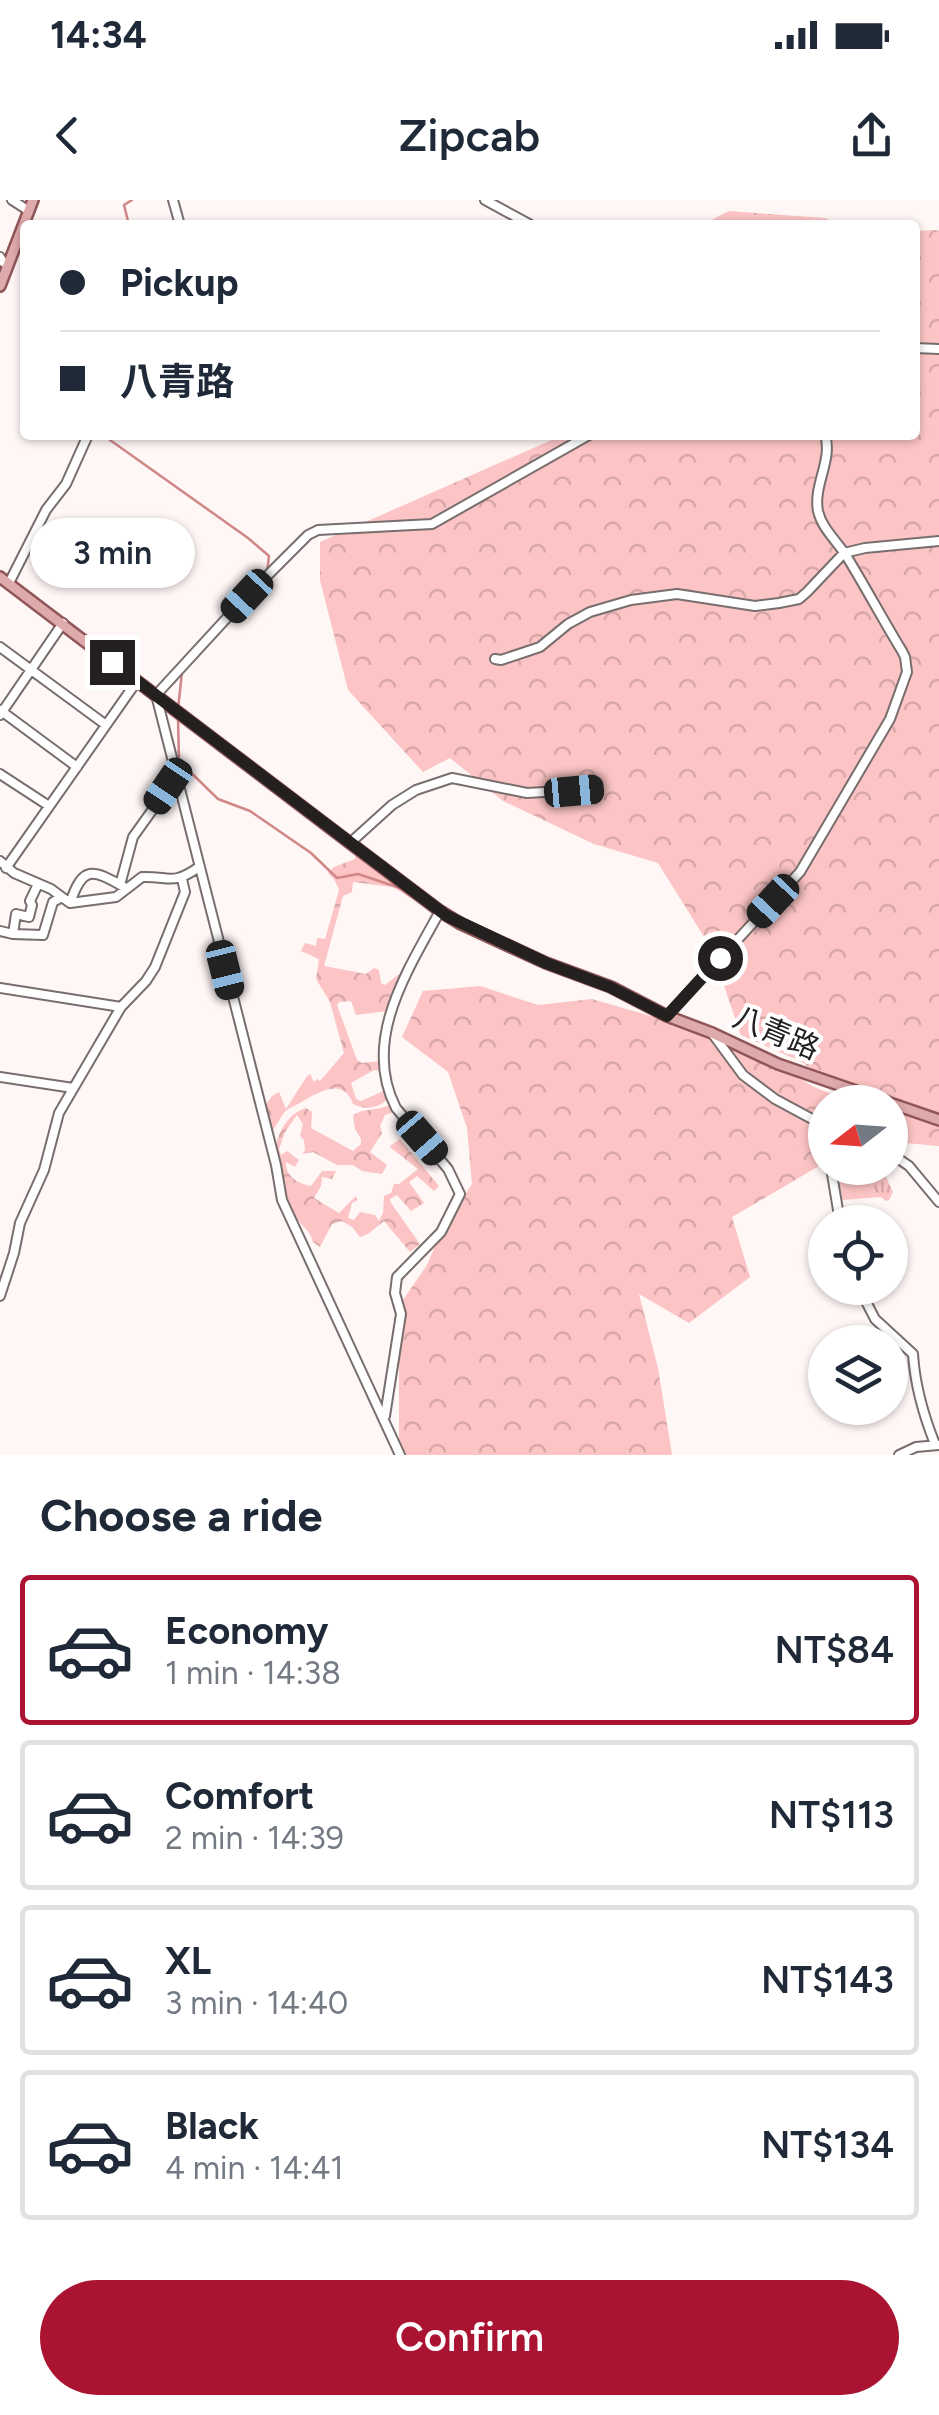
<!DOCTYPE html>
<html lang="en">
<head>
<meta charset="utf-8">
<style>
  body { margin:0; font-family:Figtree,"Noto Sans TC",sans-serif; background:#f2f2f3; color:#1f2937; height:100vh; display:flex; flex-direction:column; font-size:38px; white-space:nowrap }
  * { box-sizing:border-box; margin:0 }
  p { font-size:32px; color:#747a83 }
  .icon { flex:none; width:55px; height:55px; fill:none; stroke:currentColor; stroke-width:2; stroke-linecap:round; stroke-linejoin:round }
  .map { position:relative; height:1255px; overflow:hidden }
  .details { display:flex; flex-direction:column; background:#fff; flex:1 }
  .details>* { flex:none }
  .hud { position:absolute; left:20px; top:20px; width:900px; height:220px; border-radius:10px; box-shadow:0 2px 8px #0004; display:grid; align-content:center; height:220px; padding:0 40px; background:#fff }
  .needle { width:65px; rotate:253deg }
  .buttons { position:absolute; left:808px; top:885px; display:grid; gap:20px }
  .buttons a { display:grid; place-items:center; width:100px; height:100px; border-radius:50%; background:#fff; box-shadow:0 2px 8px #0004; font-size:50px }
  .end { position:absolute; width:45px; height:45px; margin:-22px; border:12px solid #242020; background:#fff; box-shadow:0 0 0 5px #fff }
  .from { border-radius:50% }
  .bubble { position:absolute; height:70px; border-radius:35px; background:#fff; box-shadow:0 2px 8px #0004; font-size:32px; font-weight:600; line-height:70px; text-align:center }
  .car { position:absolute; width:30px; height:60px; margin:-30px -15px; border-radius:12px; box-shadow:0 0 8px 2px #0007; background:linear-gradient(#222 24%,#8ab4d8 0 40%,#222 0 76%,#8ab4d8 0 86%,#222 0) }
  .hud b { display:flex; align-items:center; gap:35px; height:95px; font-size:38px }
  .hud b+b { border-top:2px solid #e0e1e3 }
  .hud i { width:25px; height:25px; background:#1f2937 }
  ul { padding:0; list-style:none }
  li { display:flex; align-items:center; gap:30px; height:150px; margin:0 20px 15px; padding:0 20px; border:5px solid #e0e1e3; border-radius:10px }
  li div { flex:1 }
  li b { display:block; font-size:38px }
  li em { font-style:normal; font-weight:600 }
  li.selected { border-color:#aa1432 }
  li>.icon { width:90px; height:90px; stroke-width:1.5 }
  h2 { padding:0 40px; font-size:45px; line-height:120px }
  .cta { display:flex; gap:20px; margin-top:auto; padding:20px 40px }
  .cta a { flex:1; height:115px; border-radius:60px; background:#aa1432; color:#fff; font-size:40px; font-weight:600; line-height:115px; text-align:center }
  .status { display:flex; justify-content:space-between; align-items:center; height:70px; padding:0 50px; background:#fff; direction:ltr }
  .status svg { height:28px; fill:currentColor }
  header { display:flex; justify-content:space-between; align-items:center; height:130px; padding:0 40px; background:#fff; font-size:45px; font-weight:600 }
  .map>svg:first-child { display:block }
</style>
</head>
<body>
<div class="status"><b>14:34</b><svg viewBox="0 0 49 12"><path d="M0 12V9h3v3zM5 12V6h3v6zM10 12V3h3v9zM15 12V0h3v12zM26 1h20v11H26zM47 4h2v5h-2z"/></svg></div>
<header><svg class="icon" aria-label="back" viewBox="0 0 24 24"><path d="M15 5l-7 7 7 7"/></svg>Zipcab<svg class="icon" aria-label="share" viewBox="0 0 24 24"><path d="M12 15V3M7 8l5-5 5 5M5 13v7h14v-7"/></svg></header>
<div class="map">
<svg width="939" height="1255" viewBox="0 0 939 1255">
  <defs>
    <pattern id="grass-tufts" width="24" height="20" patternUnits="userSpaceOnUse" patternTransform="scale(2.5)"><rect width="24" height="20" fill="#fcc4c4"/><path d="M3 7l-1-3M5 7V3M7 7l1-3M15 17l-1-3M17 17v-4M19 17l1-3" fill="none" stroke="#d8a8a8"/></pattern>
    <pattern id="forest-crowns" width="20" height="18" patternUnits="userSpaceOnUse" patternTransform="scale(2.5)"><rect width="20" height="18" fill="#fcc4c4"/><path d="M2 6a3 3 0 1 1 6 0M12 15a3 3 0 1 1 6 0" fill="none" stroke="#d8a8a8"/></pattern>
  </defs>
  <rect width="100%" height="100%" fill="#fff6f6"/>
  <path fill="url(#grass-tufts)" d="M890,956l11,8 -16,11 8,17 -4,8 -3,1 -5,-4 -39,3 -4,-32h52z"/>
  <path fill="url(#forest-crowns)" d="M729,11l96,7 15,7h-129l2,-6z
    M936,30l3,1v915l-34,-3 -15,-12v-29h-36l-52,-40 -61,-27 -30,-87 -53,-85 -64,-19 -91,-43 -53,-43 -27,14 -75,-82 -28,-110v-38l243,-107h352v-204z
    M356,653l77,57v2l-40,-25 -40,-5 -1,10 -9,4 -19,70 42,8 8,-6 5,2 2,13 4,2 14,-11 1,4 -9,15 -4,18 -31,4 -5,-14 -12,1 -2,3 20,55 5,3 19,-2v10l-7,-1 -23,13 5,16 5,2 25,-11 2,8c-9,11 -23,12 -35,6 -10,-29 -37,-10 -55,0 -4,2 -11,5 -14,9 -6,7 -7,14 -14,19l-6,-24 8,-12 7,-4 7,17 21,-33 3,-2 4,8 3,-3 3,2 24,-28 -14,-51 -14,-23 3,-20 -18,-8 4,-8 11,3 1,-8 8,1 14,-49 -5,-11 -6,-6 6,-6 21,-8z
    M480,786l58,19 54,-6 86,25 86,33 50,30 33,13 -1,2h-21v50l-6,14 -87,51 18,60 -61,46 -50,-29 19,74 14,87h-273v-149l28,-41 14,-33 31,-48 -5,-56 -19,-56 -46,-35 21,-46z
    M390,905l4,7 -9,3 -5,11 2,7 -12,19 17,13 -5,9 -20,-3 -9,-6h-16l-24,-13 -11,2 3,-4 -1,-10 -4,-4 3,-12 -6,-9 -12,17 -6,17 2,6 6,-4 12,9 -4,7 -9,-5c-1,14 12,22 25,24l11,-15h14l-4,8 -10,-2 -1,9 -7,12 25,15 17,-17 1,4 -5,3 -4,15 6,2 6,-8 15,3 4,6 4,-8 1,-17 7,-3 3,-9h5l19,-15 -27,-21 -1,-2 10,-7 39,47 -5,5 -17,-15 -8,6 15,21 -13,8 -14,-16 -7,4 1,4 29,41 -10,8 -26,-31 -16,13 -8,3 -8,-10 -10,-6 -10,3 -12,23 -7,-5c-3,-13 -13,-16 -19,-28 -10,-20 -13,-44 -19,-66 4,-18 14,-35 31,-40l6,4 -1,16 42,23 8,-7v-5l-6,-10 -2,-13c8,-8 24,-5 37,-11z"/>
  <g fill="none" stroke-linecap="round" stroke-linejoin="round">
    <path stroke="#d18788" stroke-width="2.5" d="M129,25l-5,-20 8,-5
      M103,235l145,103 21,18 -2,16
      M178,509l4,-37
      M178,517l1,44 39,38 32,12 61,42 26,25 21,-4 45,15"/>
    <defs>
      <path id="minor" d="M12,0l17,11
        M173,0l7,25
        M485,0l46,25
        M0,57l3,5 5,3
        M915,148l24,1
        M9,383l37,-73 20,-26 22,-49
        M0,447l106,78
        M495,459l6,1 39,-13 28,-23 22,-12 41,-12 46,-6 78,12 24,-3 20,-4 8,-7 37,-39 21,-5 74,-7
        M0,510l77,57
        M0,515l63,-92
        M0,574l49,32
        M350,643l42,-38 24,-15 36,-12 75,15 68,-4
        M0,661l14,12 37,16 19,14 46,-6 26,-20c28,-1 30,9 57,-10
        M6,668l131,-187
        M120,685l13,-48 43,-60
        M70,703c13,-38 22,-34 54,-16
        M0,731l13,3 30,1 10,-33 7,-4
        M13,734l3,-20 13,3 3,-12 -2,-4 8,-17
        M0,788l121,19
        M667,816l133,-144 90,-153 17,-47 -2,-15 -3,-6c-19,-31 -36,-63 -55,-94 -9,-15 -25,-28 -29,-46 -5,-26 15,-51 7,-76
        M712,833l31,42 32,24 50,27
        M0,877l73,11
        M890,953l19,13 30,36
        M831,968l9,54
        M859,1088l16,31 38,35c2,32 10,60 22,90
        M0,1096l14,-43 6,-30 24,-53 15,-57 62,-106 25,-26 9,-14 30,-75 -3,-13
        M385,1216l16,-102 -6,-21 2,-16 44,-45 19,-38 -12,-25 -52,-61c-35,-68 12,-138 44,-197
        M400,1255l-118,-255 -6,-35 -120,-470 91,-99 61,-61 10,-5 114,-6 157,-89
        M899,1255l17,-8 23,-2"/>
      <path id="major" d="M0,86l33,-86
        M0,377l350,266 90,68 21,13 85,39 65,24 56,29 45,17 66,31 110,38
        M890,903l49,17"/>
    </defs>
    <use href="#minor" stroke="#786e6e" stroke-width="12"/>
    <use href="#major" stroke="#905557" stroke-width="14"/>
    <use href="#minor" stroke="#fff" stroke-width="8"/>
    <use href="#major" stroke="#dfaaac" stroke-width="9"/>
  </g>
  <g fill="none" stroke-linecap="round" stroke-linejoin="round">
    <path stroke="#242020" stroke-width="12" d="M112,462l335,254 99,47 64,24 57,29 53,-58"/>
  </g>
  <g text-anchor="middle" stroke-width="8" stroke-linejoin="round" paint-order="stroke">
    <g font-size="30" fill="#242020" stroke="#fff">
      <text transform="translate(776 833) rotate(23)" y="10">八青路</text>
    </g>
  </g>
</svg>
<div class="buttons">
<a><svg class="needle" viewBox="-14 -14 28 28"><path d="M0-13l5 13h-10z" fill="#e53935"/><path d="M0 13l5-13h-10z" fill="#747a83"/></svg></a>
<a><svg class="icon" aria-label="locate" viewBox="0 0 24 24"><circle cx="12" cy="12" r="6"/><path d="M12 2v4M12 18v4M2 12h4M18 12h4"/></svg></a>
<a><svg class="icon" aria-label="layers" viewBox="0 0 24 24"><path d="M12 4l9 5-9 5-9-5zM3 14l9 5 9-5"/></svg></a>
</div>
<i class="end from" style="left:720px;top:758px"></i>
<i class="end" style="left:112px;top:462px"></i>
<div class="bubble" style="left:30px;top:318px;width:165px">3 min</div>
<i class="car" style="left:247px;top:396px;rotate:223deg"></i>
<i class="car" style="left:168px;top:586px;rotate:214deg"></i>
<i class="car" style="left:574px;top:591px;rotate:85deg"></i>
<i class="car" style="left:773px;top:701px;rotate:223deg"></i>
<i class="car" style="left:225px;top:770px;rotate:166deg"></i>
<i class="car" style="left:422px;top:938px;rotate:139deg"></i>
<div class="hud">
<b><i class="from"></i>Pickup</b>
<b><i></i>八青路</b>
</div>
</div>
<section class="details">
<h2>Choose a ride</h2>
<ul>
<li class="selected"><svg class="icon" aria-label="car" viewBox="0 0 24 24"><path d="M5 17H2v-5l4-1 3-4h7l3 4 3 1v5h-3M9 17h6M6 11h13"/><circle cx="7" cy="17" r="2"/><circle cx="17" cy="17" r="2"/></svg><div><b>Economy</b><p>1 min · 14:38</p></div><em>NT$84</em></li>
<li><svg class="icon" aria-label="car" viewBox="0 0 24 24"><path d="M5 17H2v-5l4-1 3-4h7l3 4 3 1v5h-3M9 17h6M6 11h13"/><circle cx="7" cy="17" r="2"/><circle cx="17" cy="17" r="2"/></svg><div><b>Comfort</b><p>2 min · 14:39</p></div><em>NT$113</em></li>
<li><svg class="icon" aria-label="car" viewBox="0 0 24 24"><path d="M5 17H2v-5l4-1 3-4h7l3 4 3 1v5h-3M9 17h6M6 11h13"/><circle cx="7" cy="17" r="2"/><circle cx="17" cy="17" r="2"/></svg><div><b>XL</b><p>3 min · 14:40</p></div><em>NT$143</em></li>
<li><svg class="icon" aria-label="car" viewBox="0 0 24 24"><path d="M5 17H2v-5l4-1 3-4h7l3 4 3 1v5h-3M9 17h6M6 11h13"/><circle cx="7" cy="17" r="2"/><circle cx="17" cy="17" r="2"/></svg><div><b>Black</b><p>4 min · 14:41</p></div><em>NT$134</em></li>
</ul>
<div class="cta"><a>Confirm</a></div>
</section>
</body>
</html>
